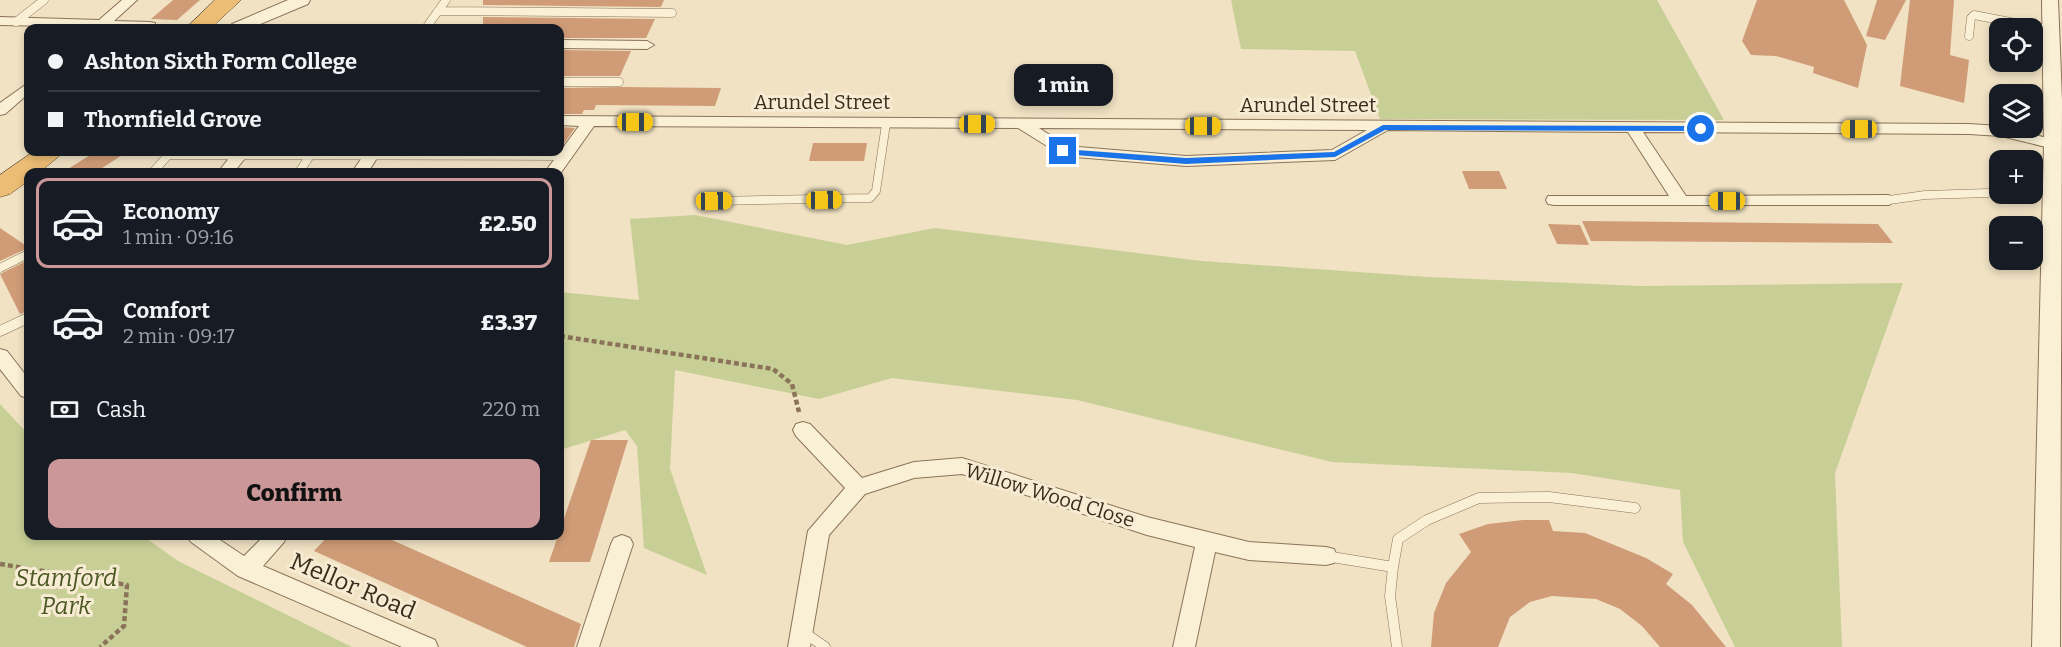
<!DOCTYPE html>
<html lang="en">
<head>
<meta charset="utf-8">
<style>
  body { margin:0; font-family:Bitter,serif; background:#20242c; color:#f1f3f6; height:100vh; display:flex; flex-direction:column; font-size:22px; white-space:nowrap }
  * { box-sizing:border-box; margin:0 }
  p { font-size:20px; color:#9ea1a6 }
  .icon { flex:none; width:33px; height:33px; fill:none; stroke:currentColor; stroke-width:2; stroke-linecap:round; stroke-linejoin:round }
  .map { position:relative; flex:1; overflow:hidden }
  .sheet { position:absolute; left:24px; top:168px; width:540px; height:372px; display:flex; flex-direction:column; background:#171b24; border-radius:12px; box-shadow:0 3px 9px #0003 }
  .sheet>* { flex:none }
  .hud { position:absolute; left:24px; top:24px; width:540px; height:132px; border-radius:12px; box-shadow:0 3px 9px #0003; display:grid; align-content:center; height:132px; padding:0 24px; background:#171b24 }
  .buttons { position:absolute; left:1989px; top:18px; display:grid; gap:12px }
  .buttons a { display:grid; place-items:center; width:54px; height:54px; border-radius:12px; background:#171b24; box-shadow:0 3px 9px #0003; font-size:30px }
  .end { position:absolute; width:27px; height:27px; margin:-14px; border:8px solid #1a73e8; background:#fff; box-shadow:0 0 0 3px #fff }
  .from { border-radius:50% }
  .bubble { position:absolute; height:42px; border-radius:12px; background:#171b24; box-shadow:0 3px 9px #0003; font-size:20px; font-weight:800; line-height:42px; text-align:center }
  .car { position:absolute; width:18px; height:36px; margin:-18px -9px; border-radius:8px; box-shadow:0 0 4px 2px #0007; background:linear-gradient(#f5c518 24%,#345 0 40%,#f5c518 0 76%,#345 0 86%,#f5c518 0) }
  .hud b { display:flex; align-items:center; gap:21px; height:57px; font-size:22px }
  .hud b+b { border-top:2px solid #363941 }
  .hud i { width:15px; height:15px; background:#f1f3f6 }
  ul { padding:10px 0 0; list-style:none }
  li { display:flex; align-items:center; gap:18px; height:90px; margin:0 12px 9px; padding:0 12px; border:3px solid transparent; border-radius:12px }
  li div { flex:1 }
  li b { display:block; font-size:22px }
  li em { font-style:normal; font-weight:800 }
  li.active { border-color:#cb9799 }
  li>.icon { width:54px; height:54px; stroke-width:1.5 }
  .pay { display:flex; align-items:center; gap:15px; height:66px; padding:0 24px; font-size:22px }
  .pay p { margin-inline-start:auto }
  .cta { display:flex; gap:12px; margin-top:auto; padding:12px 24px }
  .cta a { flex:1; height:69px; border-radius:12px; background:#cb9799; color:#111; font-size:24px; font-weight:800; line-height:69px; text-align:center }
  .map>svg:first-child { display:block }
</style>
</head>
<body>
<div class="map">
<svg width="2062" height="647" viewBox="0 0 2062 647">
  <rect width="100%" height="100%" fill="#f0e2c3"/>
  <path fill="#c8cf96" d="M1231,0h426l67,120 -344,-1 -25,-68 -114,-2z
    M695,215l152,30 88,-17 267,33 226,16 212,9 263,-3 -68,190 7,174h-107l-52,-105 -3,-52 -108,-17 -240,-11 -255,-62 -185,-22 -73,21 -144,-29 -5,99 37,106 -63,-27 -7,-102 -12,-16 -65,20v-158l79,8 -9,-81z
    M0,404l28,30v102h115l35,25 174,86h-352z"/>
  <path fill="#d09c77" d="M173,0h27l-23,20 -26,-1z
    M483,0h181l-3,7 -178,-2z
    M1757,0h87l23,45 -9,43 -45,-15 1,-6 -38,-11 -25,-1 -9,-14z
    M1877,0h29l-21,40 -19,-4z
    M1910,0h44l-4,55 19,5 -5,43 -64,-17z
    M483,17l172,2 -9,19h-86v-10h-77z
    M560,50l71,1 -11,25h-60z
    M560,88l61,-1 100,1 -6,18 -119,-1 -2,5h-10l-2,4h-22z
    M560,127l15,1 -15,21z
    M813,143h54l-3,18h-55z
    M95,152h32l-31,20h-33z
    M1462,171h37l8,18h-38z
    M1582,221l296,3 15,19 -302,-2z
    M1548,224l32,1 9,20 -32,-1z
    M0,228l28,19v1l-28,13z
    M28,260v51l-8,3 -20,-40z
    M591,440h37l-38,122h-41z
    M1523,520h26l4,11 32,2 61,25 27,16 -7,10 26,21 34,42h-66l-18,-21 -22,-17 -24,-10 -44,-3 -22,6 -20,15 -12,30h-67l3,-34 12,-30 25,-31 -12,-18 29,-10z
    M328,536h55l198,88 -7,23h-47l-213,-96z"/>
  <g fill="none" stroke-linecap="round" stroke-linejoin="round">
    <defs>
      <path id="service-far1" d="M438,11l234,2
        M16,22l28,-22
        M426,28l20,-28
        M1969,36l2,-18 3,-3 77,15
        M560,82h59
        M167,155l397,1
        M153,172l18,-20
        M299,172l11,-16
        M1889,200l36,-5 63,-2
        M714,201l156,-3 6,-7 10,-67
        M0,268l28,-14"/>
      <path id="service" d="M0,331l28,-13
        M1326,556l67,11 5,-28 29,-19 52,-22 70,-1 86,11
        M1393,567l-3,29 7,51
        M802,631l23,16"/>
      <path id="minor" d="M122,0h15l-23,21 36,1 5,1v5l-155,-3v-8l99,3z
        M560,40l87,1 7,4 -7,4 -87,-1z
        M28,83v11l-23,20 -5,1v-12z
        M560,116l1409,8 31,2 59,15 3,3 -8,5 -53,-13 -32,-2 -326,-2 43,64 203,-1 8,5 -8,5h-335l-6,-1 -2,-4 2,-4h121l-41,-64 -240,-2 -53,30 -149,6 -123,-10 -45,-28 -424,-2 -34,48 -15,-2 34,-46 -19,-1zM1039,128l328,2 -35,20 -146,6 -119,-10z
        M234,152h16l-16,20h-16z
        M366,152h15l-13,20h-16z
        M0,349l7,2 21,27v20l-7,-2 -21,-27z
        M803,422l7,2 52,54 52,-16 48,-4 185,59 102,25 77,5 8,2 3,7 -3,7 -8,2 -77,-5 -34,-8 -20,95h-22l22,-100 -48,-12 -185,-61 -48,4 -49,16 -36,41 -19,112h-22l20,-116 37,-43 -49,-52 -3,-6 3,-6z
        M622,535l8,3 3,6 -34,103h-22l34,-103 3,-6z
        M187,536h27l30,20 20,-20h23l-3,6 -21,24 172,74 3,7h-36l-164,-71 -47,-34z"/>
      <path id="tertiary" d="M288,0h22l-2,4 -57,24h-22l3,-4z
        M2042,0h16l4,101 -2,546h-28l12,-503z"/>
      <path id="trunk" d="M215,0h26l-30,28h-25z
        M33,152h31l-24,20h-12v9l-18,13 -10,3v-22z"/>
    </defs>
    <use href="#service-far1" stroke="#8b7359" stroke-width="9"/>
    <use href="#service" stroke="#8b7359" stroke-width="11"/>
    <use href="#minor" stroke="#8b7359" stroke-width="2"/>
    <use href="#tertiary" stroke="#8b7359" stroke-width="2"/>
    <use href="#trunk" stroke="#59412d" stroke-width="1"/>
    <path stroke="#8b7359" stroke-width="4.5" stroke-dasharray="5 3" stroke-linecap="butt" d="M560,336l213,33 19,15 7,28
      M0,564l127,21 -3,41 -24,21"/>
    <use href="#service-far1" stroke="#faf0d6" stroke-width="8"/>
    <use href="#service" stroke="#faf0d6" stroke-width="10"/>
    <use href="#minor" fill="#faf0d6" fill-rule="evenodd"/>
    <use href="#tertiary" fill="#faf0d6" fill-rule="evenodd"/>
    <use href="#trunk" fill="#ecbd74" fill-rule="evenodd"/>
  </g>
  <path fill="#1a73e8" d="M1383,125l318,1 5,3 -5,2 -316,-1 -50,27 -149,7 -123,-10 -4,-3 4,-2 123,9 148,-6z"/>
  <g text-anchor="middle" stroke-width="6" stroke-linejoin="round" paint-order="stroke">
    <g font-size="20" fill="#3a2b1d" stroke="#f7ecd3">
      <text x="822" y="109">Arundel Street</text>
      <text x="1308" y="112">Arundel Street</text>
      <text transform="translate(1050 495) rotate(17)" y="7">Willow Wood Close</text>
    </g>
    <g font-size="24" font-style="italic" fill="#4b5823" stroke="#f7ecd3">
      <text x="66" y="586">Stamford<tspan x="66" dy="28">Park</tspan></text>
    </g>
    <g font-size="24" fill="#3a2b1d" stroke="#f7ecd3">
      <text transform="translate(353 586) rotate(23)" y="8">Mellor Road</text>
    </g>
  </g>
</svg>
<div class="buttons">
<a><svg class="icon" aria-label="locate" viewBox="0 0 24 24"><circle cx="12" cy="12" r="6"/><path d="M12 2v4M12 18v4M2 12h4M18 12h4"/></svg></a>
<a><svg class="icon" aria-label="layers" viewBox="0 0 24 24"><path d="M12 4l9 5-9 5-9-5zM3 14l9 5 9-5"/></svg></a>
<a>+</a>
<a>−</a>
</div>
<i class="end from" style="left:1701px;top:129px"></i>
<i class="end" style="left:1063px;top:151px"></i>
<div class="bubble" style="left:1014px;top:64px;width:99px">1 min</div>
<i class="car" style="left:635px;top:122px;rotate:90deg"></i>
<i class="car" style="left:977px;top:124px;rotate:90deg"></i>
<i class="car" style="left:1203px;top:126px;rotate:90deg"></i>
<i class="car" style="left:1859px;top:129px;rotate:270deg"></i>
<i class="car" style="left:824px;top:200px;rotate:89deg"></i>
<i class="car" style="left:714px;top:201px;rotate:89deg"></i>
<i class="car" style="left:1727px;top:201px;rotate:270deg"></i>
<div class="hud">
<b><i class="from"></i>Ashton Sixth Form College</b>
<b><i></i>Thornfield Grove</b>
</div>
<section class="sheet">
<ul>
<li class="active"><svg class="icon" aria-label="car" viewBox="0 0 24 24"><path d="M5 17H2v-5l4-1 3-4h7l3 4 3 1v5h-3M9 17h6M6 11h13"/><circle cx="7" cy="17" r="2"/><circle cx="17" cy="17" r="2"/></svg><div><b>Economy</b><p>1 min · 09:16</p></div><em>£2.50</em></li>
<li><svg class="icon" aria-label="car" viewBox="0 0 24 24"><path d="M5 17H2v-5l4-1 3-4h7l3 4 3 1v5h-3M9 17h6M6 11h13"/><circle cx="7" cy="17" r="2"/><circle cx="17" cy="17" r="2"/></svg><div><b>Comfort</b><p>2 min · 09:17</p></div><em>£3.37</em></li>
</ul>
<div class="pay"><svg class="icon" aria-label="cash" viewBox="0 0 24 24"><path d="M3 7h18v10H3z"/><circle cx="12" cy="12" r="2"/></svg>Cash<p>220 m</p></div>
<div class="cta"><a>Confirm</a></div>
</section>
</div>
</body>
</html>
